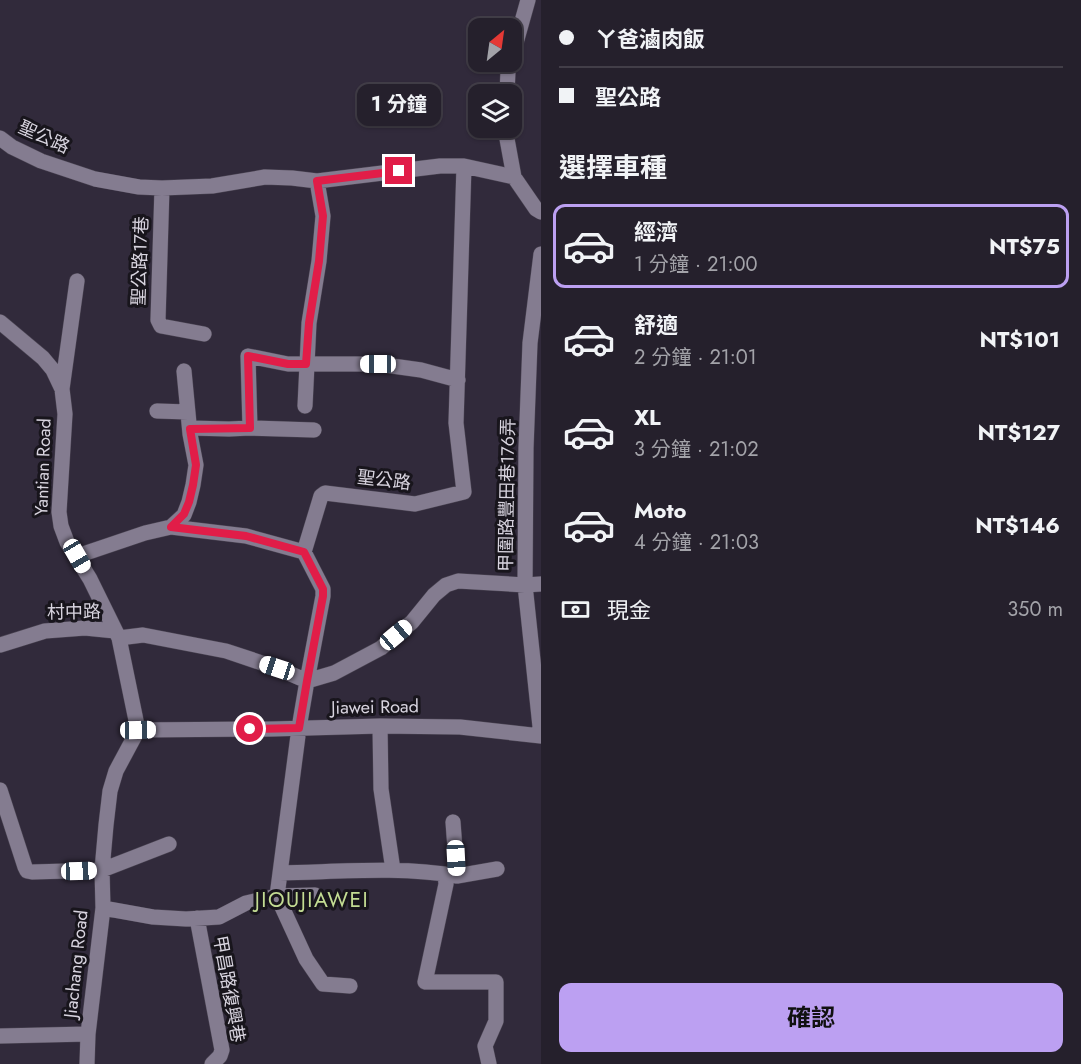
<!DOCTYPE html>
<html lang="zh-TW">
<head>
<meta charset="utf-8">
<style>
  body { margin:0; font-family:Jost,"Noto Sans TC",sans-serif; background:#2d2834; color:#f1f3f6; height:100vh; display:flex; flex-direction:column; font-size:22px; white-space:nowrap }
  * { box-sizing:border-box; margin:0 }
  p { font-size:20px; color:#a3a3a9 }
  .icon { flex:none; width:33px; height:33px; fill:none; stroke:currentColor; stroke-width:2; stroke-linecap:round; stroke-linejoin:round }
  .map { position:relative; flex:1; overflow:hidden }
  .side { display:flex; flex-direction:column; background:#25202c; width:540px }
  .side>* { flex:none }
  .banner { display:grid; align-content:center; height:132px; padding:0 18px; background:#25202c }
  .needle { width:39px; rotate:29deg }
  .buttons { position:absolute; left:468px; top:18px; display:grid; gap:12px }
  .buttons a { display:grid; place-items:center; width:54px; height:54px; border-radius:12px; background:#25202c; box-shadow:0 2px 4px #0004,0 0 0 2px #423e48; font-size:30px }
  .end { position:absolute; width:27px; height:27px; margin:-14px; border:8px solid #e11d48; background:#fff; box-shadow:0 0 0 3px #fff }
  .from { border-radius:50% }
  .bubble { position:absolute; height:42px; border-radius:12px; background:#25202c; box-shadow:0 2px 4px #0004,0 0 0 2px #423e48; font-size:20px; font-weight:700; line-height:42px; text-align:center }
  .car { position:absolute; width:18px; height:36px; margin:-18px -9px; border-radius:8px; box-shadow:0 0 4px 2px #0007; background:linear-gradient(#fff 24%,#345 0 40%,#fff 0 76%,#345 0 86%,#fff 0) }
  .banner b { display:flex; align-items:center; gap:21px; height:57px; font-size:22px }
  .banner b+b { border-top:2px solid #423e48 }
  .banner i { width:15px; height:15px; background:#f1f3f6 }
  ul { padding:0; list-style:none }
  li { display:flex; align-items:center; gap:18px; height:84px; margin:0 12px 9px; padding:0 6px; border:3px solid transparent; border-radius:12px }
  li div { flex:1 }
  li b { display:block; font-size:22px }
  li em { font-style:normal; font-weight:700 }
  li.current { border-color:#bca0f2 }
  li>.icon { width:54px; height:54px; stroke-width:1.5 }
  h2 { padding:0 18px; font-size:27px; line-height:72px }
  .pay { display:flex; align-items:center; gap:15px; height:66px; padding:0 18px; font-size:22px }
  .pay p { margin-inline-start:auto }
  .button { display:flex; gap:12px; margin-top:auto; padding:12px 18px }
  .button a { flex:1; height:69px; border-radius:12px; background:#bca0f2; color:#111; font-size:24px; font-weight:700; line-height:69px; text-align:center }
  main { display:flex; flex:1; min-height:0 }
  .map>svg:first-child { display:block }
</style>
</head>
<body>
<main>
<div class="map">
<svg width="541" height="1064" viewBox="0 0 541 1064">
  <rect width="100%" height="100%" fill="#312a3b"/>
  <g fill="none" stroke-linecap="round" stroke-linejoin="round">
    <defs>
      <path id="minor" d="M512,57l16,-57
        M507,94l1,-23 2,-9
        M505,128l9,49 22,32 5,3
        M0,138l12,9 29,14 54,18 44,8 23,1 50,-2 53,-9 27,1 25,3 123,-15h24l50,11
        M162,188l-4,132 3,6 43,8
        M0,322l43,36 10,12 9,19 3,25 -6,98 2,14 6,16 23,37 29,59 19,92
        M62,389l15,-108
        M305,406l4,-83 10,-62 4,-45 -6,-35
        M157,411l31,1
        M190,428l39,1 21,-1 64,2
        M250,428l-2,-72 40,8h90l43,6 37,10
        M171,527l75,9 58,16
        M77,556l68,-23 26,-6 13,-12 5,-13 4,-17 3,-20 -6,-31 -6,-63
        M119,638l24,-3 83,16 51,17 30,13 27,-8 47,-25 31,-26 22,-27 12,-10 12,-4 67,4 16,-1
        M0,645l45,-14 40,-3 30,3
        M380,726l1,63 12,81
        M138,730l134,-1 108,-3 80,1 81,9
        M541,736l-16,-151 1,-137 4,-105 11,-89
        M0,790l25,77 2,4 5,1 70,-2 67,-26
        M453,822l4,54 40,-7
        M280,873c58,-1 119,-7 177,3
        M445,874l1,10 -21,98h71v39l-11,25 4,18
        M103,908l50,9 33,2 33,-2 27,-14 31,-7 38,-1
        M197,918l25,132 -2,6 -8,8
        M350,986l-27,-2 -17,-25 -29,-63 22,-168 8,-47 16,-85v-7l-19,-37 17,-56 4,-3 90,11 49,-12 -8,-69 8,-257
        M0,1036l88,-2
        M87,1064l1,-30 15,-126 -1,-38 4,-45 4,-34 6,-20 22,-41"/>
    </defs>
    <use href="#minor" stroke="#4b4553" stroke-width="16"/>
    <use href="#minor" stroke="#847c90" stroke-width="15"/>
  </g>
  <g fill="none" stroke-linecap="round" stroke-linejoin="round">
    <path stroke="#e11d48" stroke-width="8" d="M250,729l49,-1 8,-47 16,-85v-7l-19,-37 -58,-16 -75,-9 13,-13 5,-12 4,-17 3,-20 -6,-36 60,-1 -2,-72 40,8h18l3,-41 10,-62 4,-45 -6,-35 82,-10"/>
  </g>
  <g text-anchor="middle" stroke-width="6" stroke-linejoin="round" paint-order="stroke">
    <g font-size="18" fill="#d8d4df" stroke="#18151c">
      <text transform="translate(44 137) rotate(24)" y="6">聖公路</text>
      <text transform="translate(140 261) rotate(-88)" y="6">聖公路17巷</text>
      <text transform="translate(43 467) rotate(-88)" y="6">Yantian Road</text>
      <text transform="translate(384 480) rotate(7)" y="6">聖公路</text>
      <text transform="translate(507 495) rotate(-89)" y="6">甲圍路豐田巷176弄</text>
      <text transform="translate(74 612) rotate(-1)" y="6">村中路</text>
      <text transform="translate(375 707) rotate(-1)" y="6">Jiawei Road</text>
      <text transform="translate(76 964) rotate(-84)" y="6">Jiachang Road</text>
      <text transform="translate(229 989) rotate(80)" y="6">甲昌路復興巷</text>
    </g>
    <g font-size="21" letter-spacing="1.5" fill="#c3dc93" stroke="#18151c">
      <text x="312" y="907">JIOUJIAWEI</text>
    </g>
  </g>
</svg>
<div class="buttons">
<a><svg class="needle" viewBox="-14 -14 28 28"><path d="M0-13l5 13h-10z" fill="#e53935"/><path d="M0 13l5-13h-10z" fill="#a3a3a9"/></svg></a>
<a><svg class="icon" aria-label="layers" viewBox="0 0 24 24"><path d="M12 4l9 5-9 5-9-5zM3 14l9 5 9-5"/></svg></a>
</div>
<i class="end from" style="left:250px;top:729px"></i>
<i class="end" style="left:399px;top:171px"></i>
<div class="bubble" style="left:357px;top:84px;width:84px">1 分鐘</div>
<i class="car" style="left:378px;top:364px;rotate:270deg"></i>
<i class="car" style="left:77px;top:556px;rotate:150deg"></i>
<i class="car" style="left:396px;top:635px;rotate:50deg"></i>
<i class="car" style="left:277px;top:668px;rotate:288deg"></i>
<i class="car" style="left:138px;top:730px;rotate:89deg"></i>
<i class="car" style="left:456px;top:858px;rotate:177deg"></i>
<i class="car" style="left:79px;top:871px;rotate:88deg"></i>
</div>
<section class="side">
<div class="banner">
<b><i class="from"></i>ㄚ爸滷肉飯</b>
<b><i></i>聖公路</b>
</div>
<h2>選擇車種</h2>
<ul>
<li class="current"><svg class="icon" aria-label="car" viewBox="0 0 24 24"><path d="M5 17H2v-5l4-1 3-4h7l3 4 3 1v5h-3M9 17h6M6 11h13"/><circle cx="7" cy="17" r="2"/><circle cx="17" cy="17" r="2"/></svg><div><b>經濟</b><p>1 分鐘 · 21:00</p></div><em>NT$75</em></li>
<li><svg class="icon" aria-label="car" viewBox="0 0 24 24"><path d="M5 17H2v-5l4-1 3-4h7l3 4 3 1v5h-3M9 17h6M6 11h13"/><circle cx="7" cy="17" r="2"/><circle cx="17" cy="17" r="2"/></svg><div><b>舒適</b><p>2 分鐘 · 21:01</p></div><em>NT$101</em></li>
<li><svg class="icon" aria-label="car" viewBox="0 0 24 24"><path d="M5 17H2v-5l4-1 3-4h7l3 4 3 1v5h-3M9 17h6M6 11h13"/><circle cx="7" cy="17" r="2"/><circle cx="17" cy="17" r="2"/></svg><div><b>XL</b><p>3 分鐘 · 21:02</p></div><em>NT$127</em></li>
<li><svg class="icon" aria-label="car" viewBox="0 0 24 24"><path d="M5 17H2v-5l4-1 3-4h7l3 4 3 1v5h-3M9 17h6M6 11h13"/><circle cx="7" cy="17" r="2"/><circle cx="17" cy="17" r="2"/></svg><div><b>Moto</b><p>4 分鐘 · 21:03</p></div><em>NT$146</em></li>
</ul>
<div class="pay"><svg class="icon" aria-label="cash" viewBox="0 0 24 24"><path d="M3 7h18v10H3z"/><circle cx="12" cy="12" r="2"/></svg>現金<p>350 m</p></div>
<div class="button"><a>確認</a></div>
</section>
</main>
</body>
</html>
